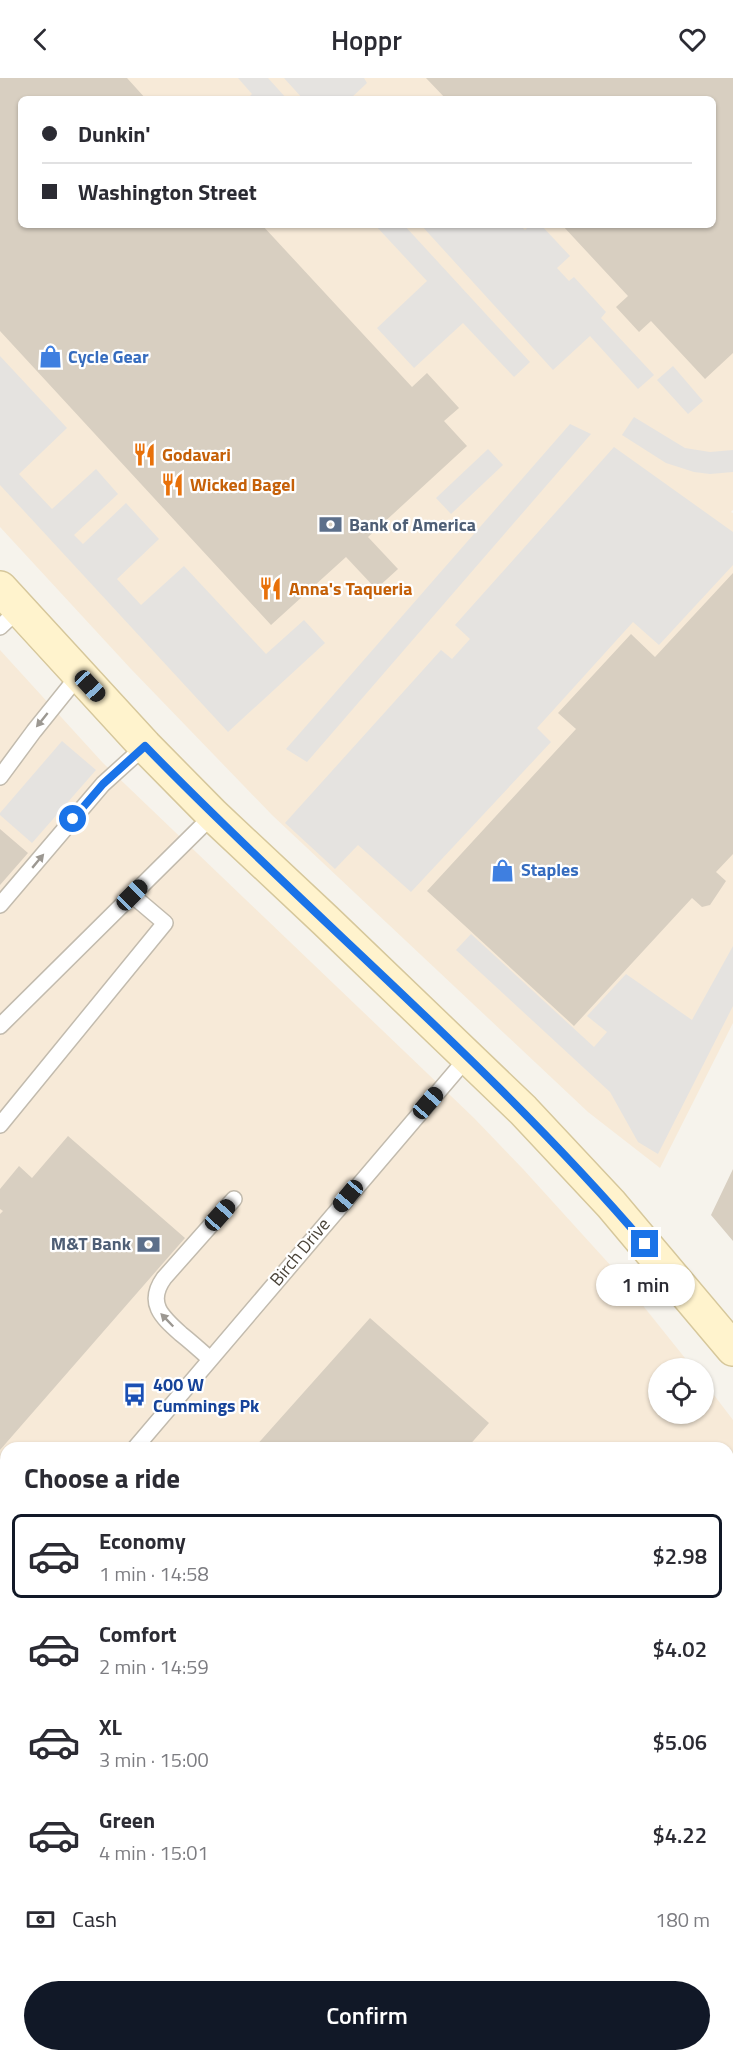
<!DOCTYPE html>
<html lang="en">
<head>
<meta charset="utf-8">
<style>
  body { margin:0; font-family:"Titillium Web",sans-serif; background:#f7f7f7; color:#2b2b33; height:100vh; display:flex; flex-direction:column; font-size:22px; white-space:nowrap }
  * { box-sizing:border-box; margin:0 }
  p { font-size:20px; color:#7c7c81 }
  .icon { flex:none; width:33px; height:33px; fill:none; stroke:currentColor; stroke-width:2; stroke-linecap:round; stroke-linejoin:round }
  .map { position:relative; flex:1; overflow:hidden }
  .panel { position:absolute; left:0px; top:1364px; width:734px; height:620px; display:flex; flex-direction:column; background:#fff; border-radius:18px 18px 0 0; box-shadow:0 2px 4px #0004 }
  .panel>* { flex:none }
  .top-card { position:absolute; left:18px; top:18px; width:698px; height:132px; border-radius:9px; box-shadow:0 2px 4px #0004; display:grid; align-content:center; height:132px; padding:0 24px; background:#fff }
  .fabs { position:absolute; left:648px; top:1280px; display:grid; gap:12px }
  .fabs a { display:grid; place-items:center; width:66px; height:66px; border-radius:50%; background:#fff; box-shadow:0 2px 4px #0004; font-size:30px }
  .end { position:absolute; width:27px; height:27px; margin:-14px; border:8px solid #1a73e8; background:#fff; box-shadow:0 0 0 3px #fff }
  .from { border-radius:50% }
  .bubble { position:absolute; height:42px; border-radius:21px; background:#fff; box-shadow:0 2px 4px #0004; font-size:20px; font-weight:600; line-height:42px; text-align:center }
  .car { position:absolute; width:18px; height:36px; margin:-18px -9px; border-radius:8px; box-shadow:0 0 4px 2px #0007; background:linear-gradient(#222 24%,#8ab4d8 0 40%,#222 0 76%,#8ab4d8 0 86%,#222 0) }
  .top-card b { display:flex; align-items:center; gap:21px; height:57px; font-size:22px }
  .top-card b+b { border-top:2px solid #e1e1e2 }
  .top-card i { width:15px; height:15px; background:#2b2b33 }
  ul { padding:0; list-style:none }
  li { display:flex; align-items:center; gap:18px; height:84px; margin:0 12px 9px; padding:0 12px; border:3px solid transparent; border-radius:9px }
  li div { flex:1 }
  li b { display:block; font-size:22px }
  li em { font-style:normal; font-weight:600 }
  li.on { border-color:#111827 }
  li>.icon { width:54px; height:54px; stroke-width:1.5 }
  h2 { padding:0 24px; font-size:27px; line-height:72px }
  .pay { display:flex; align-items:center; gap:15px; height:66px; padding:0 24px; font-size:22px }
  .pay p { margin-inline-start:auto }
  .primary-button { display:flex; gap:12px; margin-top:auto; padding:12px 24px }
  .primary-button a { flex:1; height:69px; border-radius:36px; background:#111827; color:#fff; font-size:24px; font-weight:600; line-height:69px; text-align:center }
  header { display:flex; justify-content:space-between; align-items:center; height:78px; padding:0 24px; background:#fff; font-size:27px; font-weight:600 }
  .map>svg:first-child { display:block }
</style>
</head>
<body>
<header><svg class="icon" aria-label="back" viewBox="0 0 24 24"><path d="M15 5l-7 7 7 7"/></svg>Hoppr<svg class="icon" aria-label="heart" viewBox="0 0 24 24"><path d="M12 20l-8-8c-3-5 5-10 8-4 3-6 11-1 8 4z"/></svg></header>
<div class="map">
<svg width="733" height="1982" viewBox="0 0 733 1982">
  <rect width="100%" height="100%" fill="#f6f3ec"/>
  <path fill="#eae5da" d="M733,1675v307h-137v-5h132v-301z"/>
  <path fill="#f7ead8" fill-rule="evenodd" d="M0,0h733v432l-2,2 2,1v510l-73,145 -72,-56 -316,-297 -141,-146 -131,-142zM21,21h691v126h-691z
    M0,572l103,113 371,355 49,51 89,98 81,101h-35v45h46v-31l29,38v333l-5,1v-306h-722v607h590v5h-596z"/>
  <path fill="#e5e3e0" d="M238,0h30l19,21h-40l5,-5z
    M284,0h80l3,5 -17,16h-47z
    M375,147h29l126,137 -16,15 -51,-54 -49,45 -37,-40 50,-47z
    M421,147h99l5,5 5,-5h11l29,31 -13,12 12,13 5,-4 32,35 -5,6 53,57 -16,14 -48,-53 -37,34z
    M0,278l67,72 -48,46 33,35 44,-40 22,25 -44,41 9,9 43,-41 33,36 -42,40 24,26 43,-39 82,88 38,-34 21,23 -97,89 -228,-247z
    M673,288l30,35 -15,13 -31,-34z
    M634,339l51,31 25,4 23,-2v22l-23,2 -16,-2 -28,-9 -44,-28z
    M570,346l21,10 -284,328 -21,-13z
    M614,369l119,85v33l-74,80 -26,-23 -96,106 14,14 -140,150 -53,-47 -23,24 -50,-46 156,-173 11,9 18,-20 -15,-14z
    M488,371l15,16 -52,49 -15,-16z
    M62,663l34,29 -64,73 -32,-28v-2z
    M471,856l123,113 13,-15 -20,-16 39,-42 66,46 41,-74v60l-75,148 -20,-12 -28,-50 -154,-142z
    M733,1689v137l-5,1v-137z"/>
  <path fill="#d8cfc1" d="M0,0h127l19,21h-125v126h241l150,162 15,-14 32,35 -15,13 23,25 -99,91 30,32 -22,20 -30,-32 -75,68 -271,-294z
    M426,0h307v275l-28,26 -54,-58 -12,11 -23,-25 12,-11 -66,-71h150v-126h-266z
    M733,495v281l-17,18 10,9 -16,24 -8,2 -10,-9 -118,128 -147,-135 149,-162 -18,-16 73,-79 24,23z
    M0,751l28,24 -28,32z
    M68,1058l117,102 -185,212v-236l3,-3 -3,-2v-20l19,-23 13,12z
    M733,1091v72l-22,-26z
    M370,1240l119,105 -22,25h-213z
    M6,1749v227l-6,6v-226z
    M733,1844v102l-5,1v-102z"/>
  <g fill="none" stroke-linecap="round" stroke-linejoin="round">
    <defs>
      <path id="service" d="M0,549l19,-18
        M0,699l34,-46 45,-56
        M0,827l103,-121 42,-38
        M0,948l213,-211
        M0,1047l165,-202 -33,-28
        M210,1281c-10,-9 -19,-17 -29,-25 -19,-17 -35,-31 -17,-56l70,-79
        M135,1370l332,-390
        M2,1400l4,3
        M728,1455l5,-6
        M0,1492l6,5
        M0,1523l6,-6
        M492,1977v5
        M137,1982l5,-5"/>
      <path id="secondary" d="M0,510l145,158 68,69 112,105 198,190 88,94 122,145"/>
    </defs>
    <use href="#service" stroke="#c2bbae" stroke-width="18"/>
    <use href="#secondary" stroke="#d6c79b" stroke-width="36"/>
    <use href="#service" stroke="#fff" stroke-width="15"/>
    <use href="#secondary" stroke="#fff3cd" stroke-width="33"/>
  </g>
  <defs><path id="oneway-solid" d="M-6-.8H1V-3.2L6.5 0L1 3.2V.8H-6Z" transform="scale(1.5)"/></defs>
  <g fill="#9c9892">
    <use href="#oneway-solid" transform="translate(42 642) rotate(129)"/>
    <use href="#oneway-solid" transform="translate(38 783) rotate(-50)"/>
    <use href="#oneway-solid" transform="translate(167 1242) rotate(-134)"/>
  </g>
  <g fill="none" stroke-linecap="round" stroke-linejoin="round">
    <path stroke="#1a73e8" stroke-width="8" d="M73,741l30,-35 42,-38c164,169 347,319 500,498"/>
  </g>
  <defs>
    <symbol id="shop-bare" viewBox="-9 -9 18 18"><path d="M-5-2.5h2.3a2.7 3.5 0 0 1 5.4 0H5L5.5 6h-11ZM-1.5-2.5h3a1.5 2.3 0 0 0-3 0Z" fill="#3f7fe0" stroke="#fff" stroke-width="2.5" paint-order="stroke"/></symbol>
    <symbol id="restaurant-bare" viewBox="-9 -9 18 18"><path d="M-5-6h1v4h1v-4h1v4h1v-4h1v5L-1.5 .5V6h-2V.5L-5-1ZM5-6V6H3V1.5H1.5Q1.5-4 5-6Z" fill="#e8710a" stroke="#fff" stroke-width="2.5" paint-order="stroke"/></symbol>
    <symbol id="bank-bare" viewBox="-9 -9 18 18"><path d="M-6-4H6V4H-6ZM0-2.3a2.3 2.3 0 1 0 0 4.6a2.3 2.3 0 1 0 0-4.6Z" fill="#5c6f8a" stroke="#fff" stroke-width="2.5" paint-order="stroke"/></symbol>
    <symbol id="bus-bare" viewBox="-9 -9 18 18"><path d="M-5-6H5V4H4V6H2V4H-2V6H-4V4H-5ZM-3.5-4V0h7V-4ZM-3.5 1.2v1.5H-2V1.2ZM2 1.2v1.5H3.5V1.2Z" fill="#1a4fb4" stroke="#fff" stroke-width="2.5" paint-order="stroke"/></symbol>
  </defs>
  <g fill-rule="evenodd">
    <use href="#shop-bare" x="34" y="262" width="33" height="33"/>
    <use href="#restaurant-bare" x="128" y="360" width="33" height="33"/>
    <use href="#restaurant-bare" x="156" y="390" width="33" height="33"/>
    <use href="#bank-bare" x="314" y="430" width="33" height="33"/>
    <use href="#restaurant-bare" x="254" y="494" width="33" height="33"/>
    <use href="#shop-bare" x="486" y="776" width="33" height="33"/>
    <use href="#bank-bare" x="132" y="1150" width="33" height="33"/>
    <use href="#bus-bare" x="118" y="1300" width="33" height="33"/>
  </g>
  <g text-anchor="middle" stroke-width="4.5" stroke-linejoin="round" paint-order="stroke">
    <g font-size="18" font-weight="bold" fill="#366cbe" stroke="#fff" text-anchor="start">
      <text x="68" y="285">Cycle Gear</text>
      <text x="521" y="798">Staples</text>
    </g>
    <g font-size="18" font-weight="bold" fill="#c56008" stroke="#fff" text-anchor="start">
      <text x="162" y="383">Godavari</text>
      <text x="190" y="413">Wicked Bagel</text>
      <text x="289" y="517">Anna's Taqueria</text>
    </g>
    <g font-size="18" font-weight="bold" fill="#4e5e75" stroke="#fff" text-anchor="start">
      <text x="349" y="453">Bank of America</text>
      <text x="131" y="1172" text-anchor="end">M&amp;T Bank</text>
    </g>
    <g font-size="18" fill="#4b4439" stroke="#fff">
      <text transform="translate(300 1174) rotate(-50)" y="6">Birch Drive</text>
    </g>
    <g font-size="18" font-weight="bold" fill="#164399" stroke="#fff" text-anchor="start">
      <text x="153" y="1313">400 W<tspan x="153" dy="21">Cummings Pk</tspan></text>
    </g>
  </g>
</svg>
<div class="fabs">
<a><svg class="icon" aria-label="locate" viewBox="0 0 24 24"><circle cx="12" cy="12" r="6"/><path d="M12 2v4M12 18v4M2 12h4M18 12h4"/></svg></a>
</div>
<i class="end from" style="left:73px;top:741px"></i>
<i class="end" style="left:645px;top:1166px"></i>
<div class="bubble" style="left:596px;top:1186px;width:99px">1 min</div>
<i class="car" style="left:90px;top:608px;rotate:137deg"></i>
<i class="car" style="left:132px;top:817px;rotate:45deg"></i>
<i class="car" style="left:428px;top:1025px;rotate:41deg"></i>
<i class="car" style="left:348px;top:1118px;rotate:220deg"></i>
<i class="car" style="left:220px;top:1137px;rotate:42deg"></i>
<div class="top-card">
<b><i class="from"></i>Dunkin'</b>
<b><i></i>Washington Street</b>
</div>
<section class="panel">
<h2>Choose a ride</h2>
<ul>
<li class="on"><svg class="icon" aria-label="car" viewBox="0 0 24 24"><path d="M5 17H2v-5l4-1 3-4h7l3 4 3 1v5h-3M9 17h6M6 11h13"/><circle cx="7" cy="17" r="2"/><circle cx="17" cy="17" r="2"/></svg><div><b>Economy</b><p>1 min · 14:58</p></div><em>$2.98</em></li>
<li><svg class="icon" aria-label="car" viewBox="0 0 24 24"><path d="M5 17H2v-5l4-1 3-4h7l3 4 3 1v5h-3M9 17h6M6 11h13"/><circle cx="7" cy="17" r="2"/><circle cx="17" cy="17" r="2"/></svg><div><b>Comfort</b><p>2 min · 14:59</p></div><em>$4.02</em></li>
<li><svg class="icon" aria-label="car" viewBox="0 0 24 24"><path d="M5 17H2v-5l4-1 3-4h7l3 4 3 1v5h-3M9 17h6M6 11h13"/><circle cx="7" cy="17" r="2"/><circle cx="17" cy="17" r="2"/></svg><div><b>XL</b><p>3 min · 15:00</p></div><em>$5.06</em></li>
<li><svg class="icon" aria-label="car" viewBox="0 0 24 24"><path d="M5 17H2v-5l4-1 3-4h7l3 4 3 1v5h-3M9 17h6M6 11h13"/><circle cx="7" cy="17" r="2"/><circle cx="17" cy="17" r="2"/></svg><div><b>Green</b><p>4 min · 15:01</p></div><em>$4.22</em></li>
</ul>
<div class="pay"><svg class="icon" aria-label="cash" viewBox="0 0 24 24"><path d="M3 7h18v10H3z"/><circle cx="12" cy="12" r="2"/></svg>Cash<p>180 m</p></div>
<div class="primary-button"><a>Confirm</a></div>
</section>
</div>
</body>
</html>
